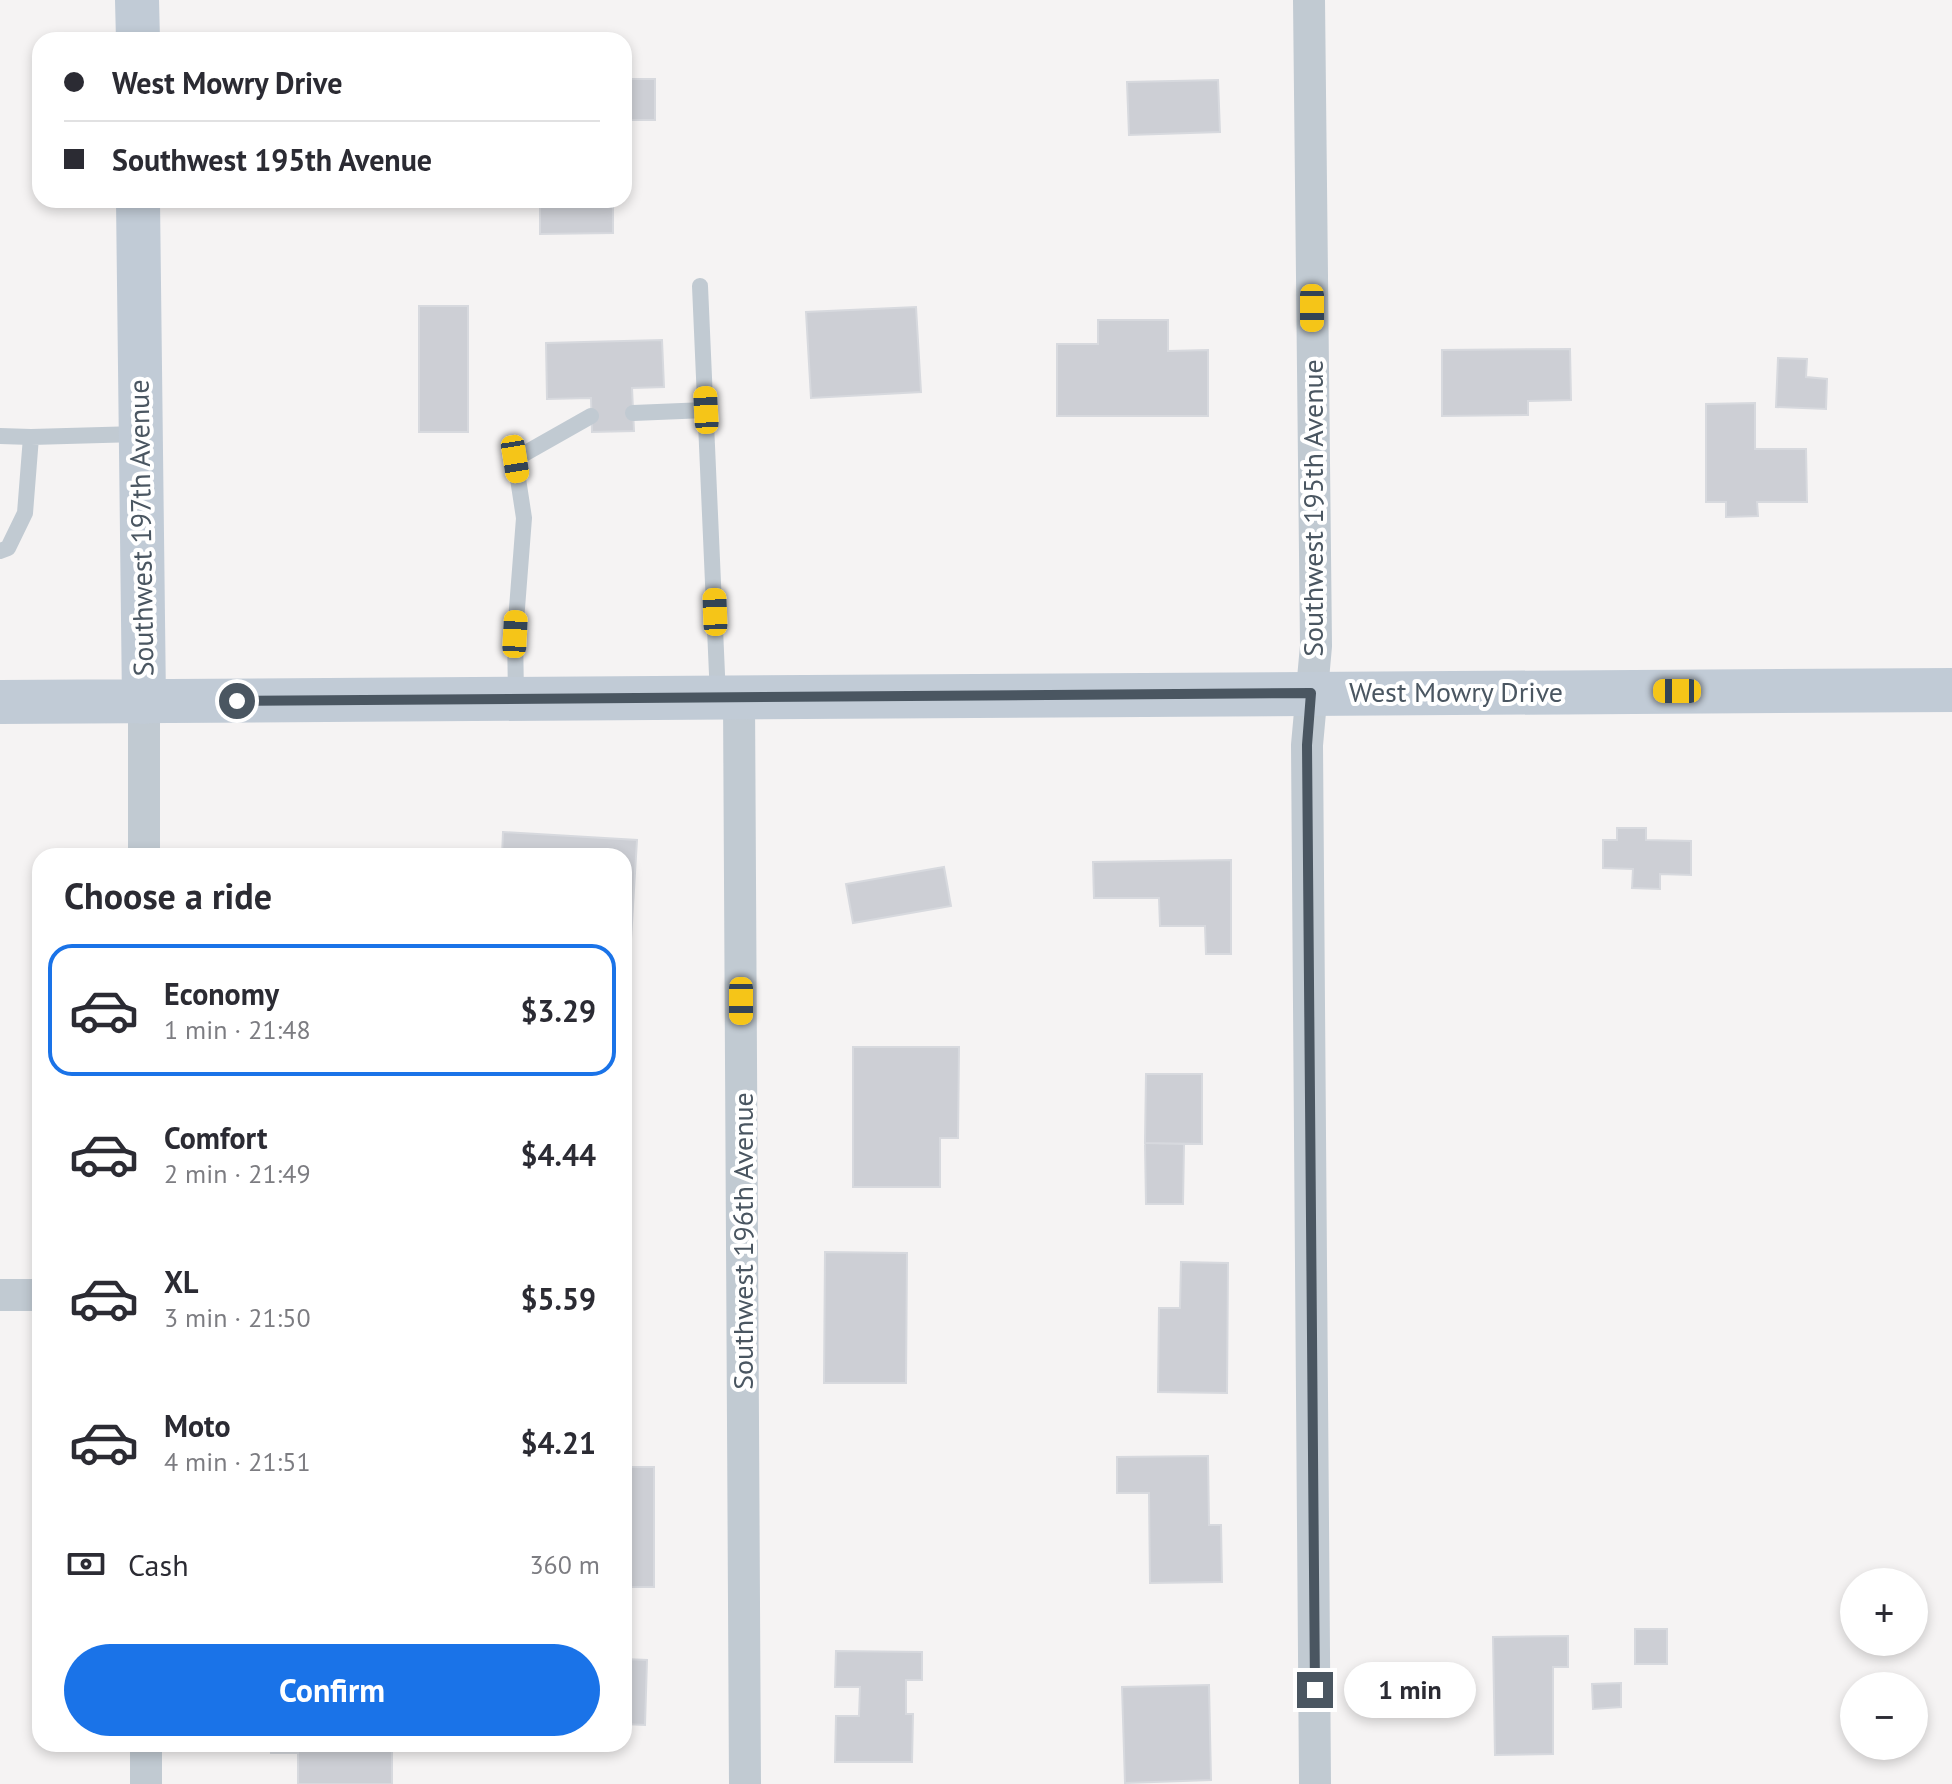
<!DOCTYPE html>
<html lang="en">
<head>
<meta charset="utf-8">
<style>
  body { margin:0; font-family:"PT Sans",sans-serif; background:#f7f7f7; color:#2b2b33; height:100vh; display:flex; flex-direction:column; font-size:30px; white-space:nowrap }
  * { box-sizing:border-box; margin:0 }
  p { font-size:26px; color:#7c7c81 }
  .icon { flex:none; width:44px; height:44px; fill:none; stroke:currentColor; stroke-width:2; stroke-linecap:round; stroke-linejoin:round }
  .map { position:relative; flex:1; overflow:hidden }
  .details { position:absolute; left:32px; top:848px; width:600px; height:904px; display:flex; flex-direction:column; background:#fff; border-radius:24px; box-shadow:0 4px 12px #0003 }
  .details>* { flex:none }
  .top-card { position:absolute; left:32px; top:32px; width:600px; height:176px; border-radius:24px; box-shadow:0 4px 12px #0003; display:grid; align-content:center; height:176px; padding:0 32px; background:#fff }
  .buttons { position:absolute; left:1840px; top:1568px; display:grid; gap:16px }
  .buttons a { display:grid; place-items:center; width:88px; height:88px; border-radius:50%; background:#fff; box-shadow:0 4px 12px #0003; font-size:40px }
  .end { position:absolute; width:36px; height:36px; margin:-18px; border:10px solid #4a5661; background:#fff; box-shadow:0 0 0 4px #fff }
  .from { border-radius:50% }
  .bubble { position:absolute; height:56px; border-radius:28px; background:#fff; box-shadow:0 4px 12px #0003; font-size:26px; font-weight:600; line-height:56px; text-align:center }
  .car { position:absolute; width:24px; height:48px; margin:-24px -12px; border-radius:10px; box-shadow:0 0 6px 2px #0007; background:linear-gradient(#f5c518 24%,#345 0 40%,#f5c518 0 76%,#345 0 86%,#f5c518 0) }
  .top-card b { display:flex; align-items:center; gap:28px; height:76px; font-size:30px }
  .top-card b+b { border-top:2px solid #e1e1e2 }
  .top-card i { width:20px; height:20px; background:#2b2b33 }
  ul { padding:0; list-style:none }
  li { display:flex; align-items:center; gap:24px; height:132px; margin:0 16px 12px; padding:0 16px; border:4px solid transparent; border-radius:24px }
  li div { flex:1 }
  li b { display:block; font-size:30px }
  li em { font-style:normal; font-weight:600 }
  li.active { border-color:#1a73e8 }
  li>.icon { width:72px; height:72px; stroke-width:1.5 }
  h2 { padding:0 32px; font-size:36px; line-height:96px }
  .pay { display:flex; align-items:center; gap:20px; height:88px; padding:0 32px; font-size:30px }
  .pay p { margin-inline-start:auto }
  .button { display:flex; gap:16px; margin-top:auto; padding:16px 32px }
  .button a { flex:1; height:92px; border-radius:48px; background:#1a73e8; color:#fff; font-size:32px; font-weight:600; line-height:92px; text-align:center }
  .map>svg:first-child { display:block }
</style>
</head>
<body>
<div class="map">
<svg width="1952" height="1784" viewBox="0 0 1952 1784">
  <rect width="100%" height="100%" fill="#f5f3f3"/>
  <path fill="#cdcfd5" stroke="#d7d9de" stroke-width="2" d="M624,79h31v41h-31z
    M1218,80l2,52 -91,3 -2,-53z
    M540,200h73v33l-73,1z
    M419,306h49v126h-49z
    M916,307l5,85 -110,6 -5,-86z
    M1098,320h70v31l40,-1v66h-151v-72h41z
    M662,340l2,47 -32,1 2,43 -42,1 -1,-34 -44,1 -1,-56z
    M1570,349l1,51 -43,1v14l-86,1v-66z
    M1778,358l29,1 -1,18 21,2 -1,30 -50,-2z
    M1755,403v46h51l1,53h-50l1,14 -32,1v-15h-20v-98z
    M1617,828h29v12l45,1v34l-31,-1v15l-28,-1 1,-19 -30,-1v-28h14z
    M503,832l134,8 -7,116h-6v-100h-122z
    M1231,860v94h-25l-1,-28h-45l-1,-28h-65l-1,-36z
    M944,867l7,39 -98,17 -7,-39z
    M853,1047h106l-1,91h-18v49h-87z
    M1146,1074h56v70l-57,-1z
    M1145,1143l39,1 -1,60h-37z
    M825,1252l82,1 -1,130h-82z
    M1181,1262l47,1 -1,130 -69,-1 1,-84h21z
    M1208,1456l1,69h12l1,57 -72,1 -1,-90h-32v-36z
    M624,1467h30v120h-30z
    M1635,1629h32v35h-32z
    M1568,1636v31h-15v87l-58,1 -2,-118z
    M836,1651l86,1v28h-16v34h7l-1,48h-77l1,-46h23l1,-29h-25z
    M624,1659l23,1 -2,65 -21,-1z
    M1621,1683v24l-28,2 -1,-25z
    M1209,1685l2,95 -86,3 -3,-96z
    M271,1744h121v40h-94v-31h-27z"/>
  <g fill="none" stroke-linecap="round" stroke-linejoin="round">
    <path stroke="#c1cad2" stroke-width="16" d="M700,286l18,411
      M633,413l73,-3
      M0,436l31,1
      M0,551l8,-3 17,-35 6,-76 107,-3
      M516,696l-1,-62 9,-116 -9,-59 76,-43"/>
    <path stroke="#c1cad2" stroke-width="32" d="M1309,0l7,646 -9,99 8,1039
      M739,699l6,1085
      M144,702v154
      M0,1295h40
      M146,1744v40"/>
    <path stroke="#c1cbd6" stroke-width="44" d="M137,0l1,40
      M138,200l6,502
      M0,702l1952,-12"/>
  </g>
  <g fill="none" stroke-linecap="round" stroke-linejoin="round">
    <path stroke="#4a5661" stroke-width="10" d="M237,701l1074,-8 -4,52 8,945"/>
  </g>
  <g text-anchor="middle" stroke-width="8" stroke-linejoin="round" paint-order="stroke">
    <g font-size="28" fill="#4a5661" stroke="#fff">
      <text transform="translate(1313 508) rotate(-90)" y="10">Southwest 195th Avenue</text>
      <text transform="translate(141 528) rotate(-91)" y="10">Southwest 197th Avenue</text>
      <text x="1456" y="702">West Mowry Drive</text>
      <text transform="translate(743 1241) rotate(-90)" y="10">Southwest 196th Avenue</text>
    </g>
  </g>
</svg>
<div class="buttons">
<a>+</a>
<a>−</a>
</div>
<i class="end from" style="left:237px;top:701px"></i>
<i class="end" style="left:1315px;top:1690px"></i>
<div class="bubble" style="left:1344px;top:1662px;width:132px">1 min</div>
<i class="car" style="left:1312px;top:308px;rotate:180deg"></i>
<i class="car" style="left:706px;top:410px;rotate:357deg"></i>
<i class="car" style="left:515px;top:459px;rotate:171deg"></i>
<i class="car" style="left:715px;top:612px;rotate:358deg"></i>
<i class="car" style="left:515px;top:634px;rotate:3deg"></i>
<i class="car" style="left:1677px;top:691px;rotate:270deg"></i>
<i class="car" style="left:741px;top:1001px;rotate:180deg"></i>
<div class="top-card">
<b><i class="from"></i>West Mowry Drive</b>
<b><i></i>Southwest 195th Avenue</b>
</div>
<section class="details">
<h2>Choose a ride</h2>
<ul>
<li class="active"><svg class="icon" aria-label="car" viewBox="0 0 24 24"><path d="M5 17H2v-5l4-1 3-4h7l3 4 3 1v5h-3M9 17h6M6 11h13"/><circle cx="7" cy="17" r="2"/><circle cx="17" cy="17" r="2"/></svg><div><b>Economy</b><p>1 min · 21:48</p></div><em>$3.29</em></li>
<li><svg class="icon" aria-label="car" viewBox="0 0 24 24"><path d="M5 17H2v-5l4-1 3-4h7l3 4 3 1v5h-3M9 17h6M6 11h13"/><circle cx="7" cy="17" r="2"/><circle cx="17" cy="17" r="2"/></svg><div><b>Comfort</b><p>2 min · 21:49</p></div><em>$4.44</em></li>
<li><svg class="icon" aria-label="car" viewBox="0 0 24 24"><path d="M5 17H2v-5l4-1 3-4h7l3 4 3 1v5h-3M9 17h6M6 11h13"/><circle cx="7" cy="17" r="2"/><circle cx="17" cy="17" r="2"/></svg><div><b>XL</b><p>3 min · 21:50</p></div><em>$5.59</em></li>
<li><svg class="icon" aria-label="car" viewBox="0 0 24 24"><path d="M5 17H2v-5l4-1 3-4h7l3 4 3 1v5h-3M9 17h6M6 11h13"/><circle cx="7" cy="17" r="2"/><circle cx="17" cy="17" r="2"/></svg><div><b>Moto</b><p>4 min · 21:51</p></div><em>$4.21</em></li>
</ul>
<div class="pay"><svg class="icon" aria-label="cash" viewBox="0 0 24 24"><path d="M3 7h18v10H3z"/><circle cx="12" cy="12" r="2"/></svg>Cash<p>360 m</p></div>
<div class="button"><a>Confirm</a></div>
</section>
</div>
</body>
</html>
